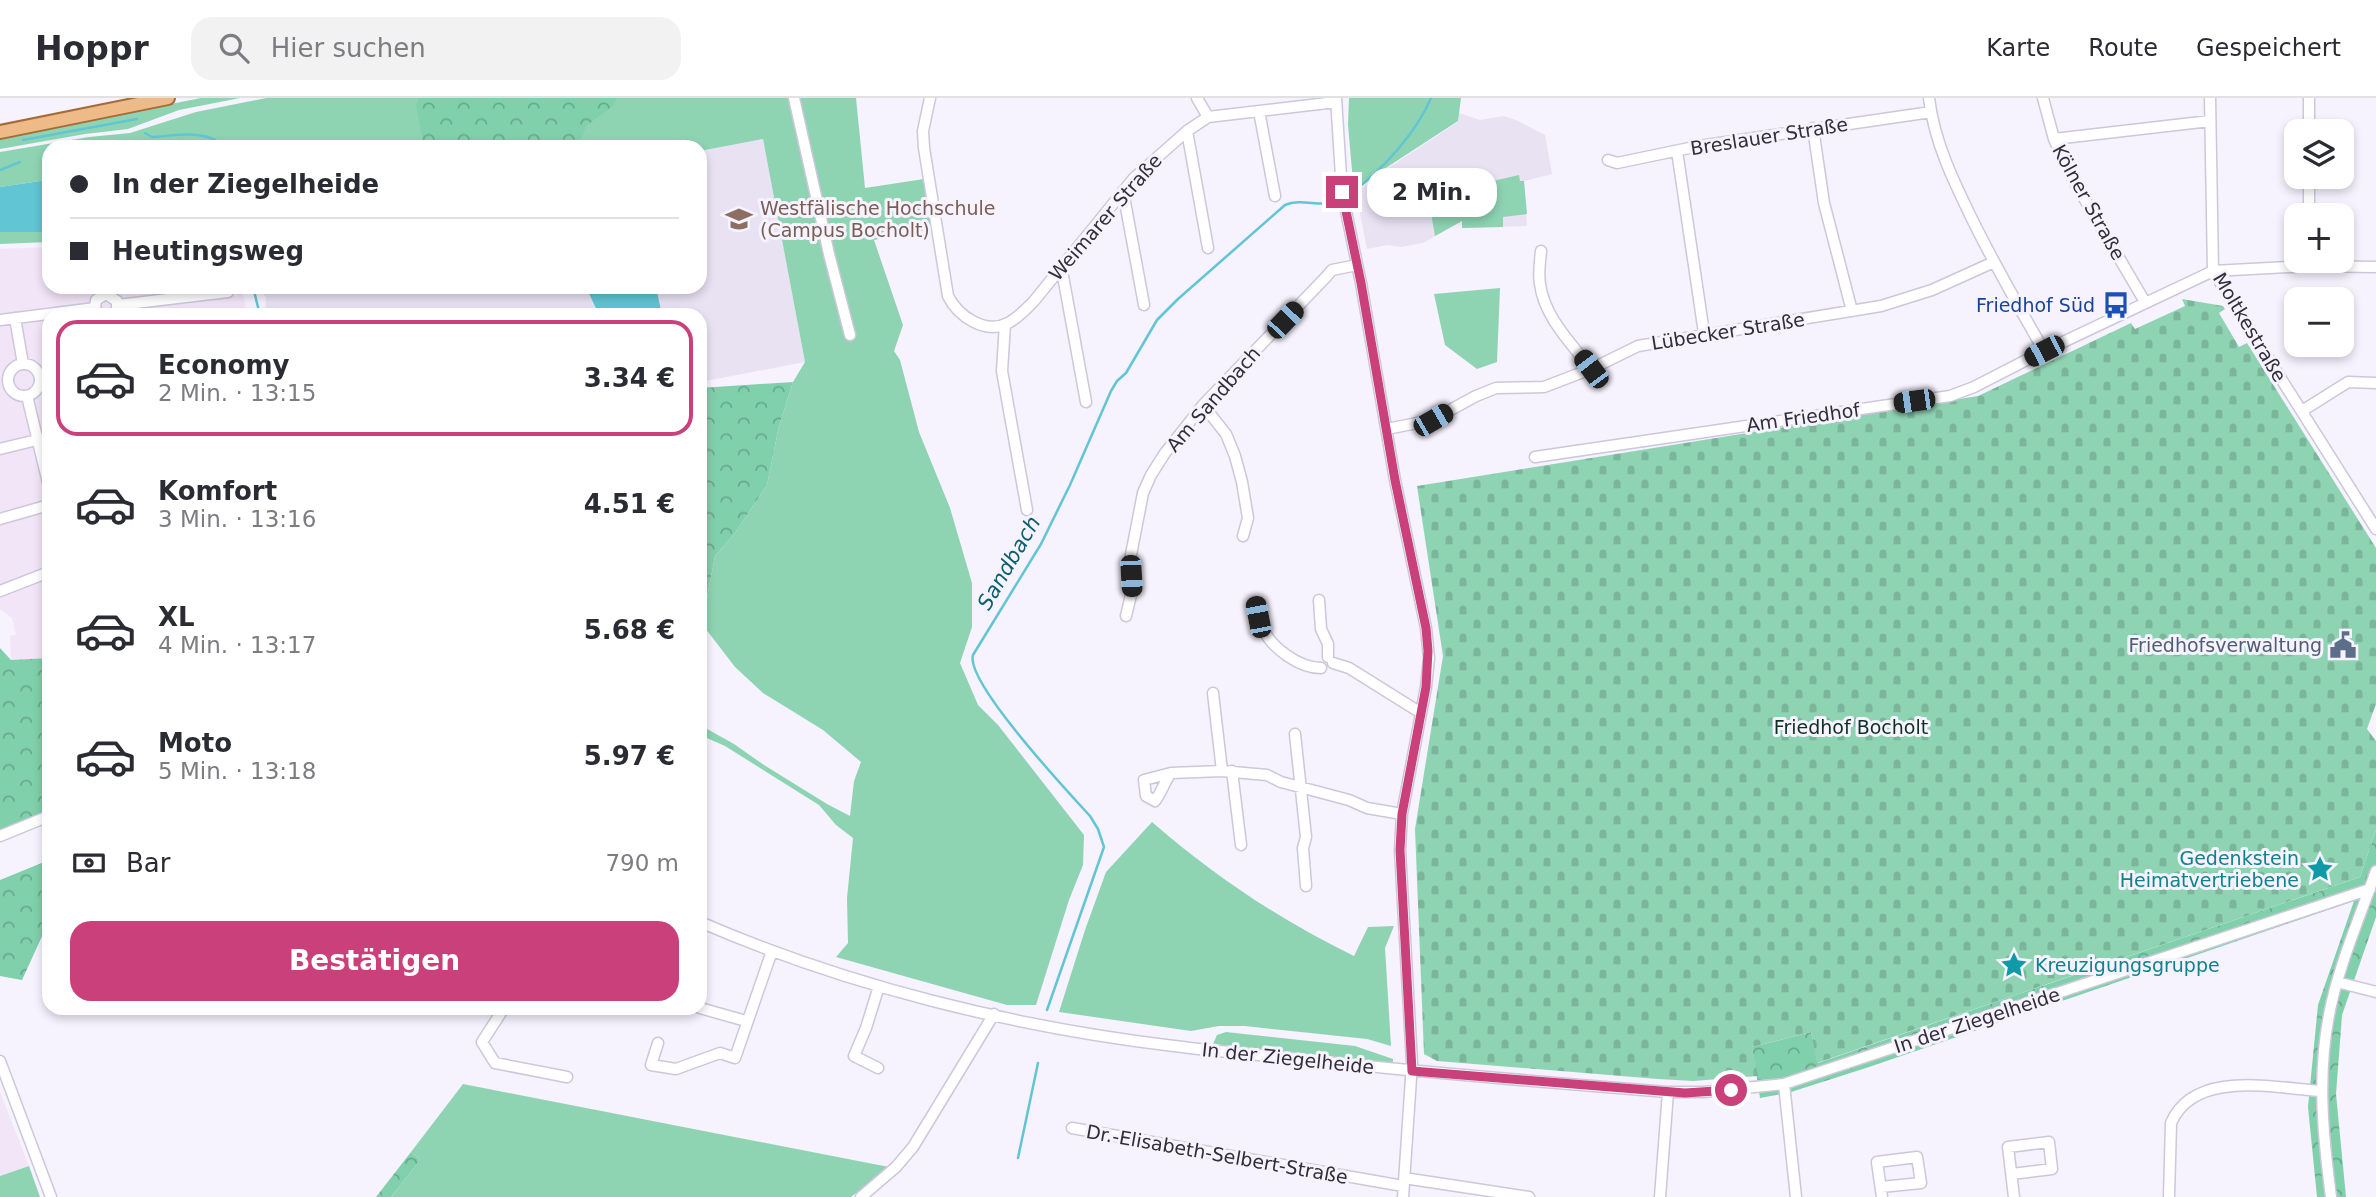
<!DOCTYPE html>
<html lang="de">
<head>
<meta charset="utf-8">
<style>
  body { margin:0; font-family:"DejaVu Sans",sans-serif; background:#f2f2f3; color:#2b2b33; height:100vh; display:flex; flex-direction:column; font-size:26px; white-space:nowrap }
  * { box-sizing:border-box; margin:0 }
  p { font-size:23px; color:#7c7c81 }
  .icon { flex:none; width:38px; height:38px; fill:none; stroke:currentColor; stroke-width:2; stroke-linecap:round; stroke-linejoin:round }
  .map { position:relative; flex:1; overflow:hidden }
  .side { position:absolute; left:42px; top:210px; width:665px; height:707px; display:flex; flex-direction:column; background:#fff; border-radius:21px; box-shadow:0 4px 10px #0003 }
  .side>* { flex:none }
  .guide { position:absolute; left:42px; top:42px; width:665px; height:154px; border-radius:21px; box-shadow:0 4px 10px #0003; display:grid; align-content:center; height:154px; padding:0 28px; background:#fff }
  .controls { position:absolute; left:2284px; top:21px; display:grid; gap:14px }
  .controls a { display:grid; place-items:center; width:70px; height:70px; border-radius:14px; background:#fff; box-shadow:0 4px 10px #0003; font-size:35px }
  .end { position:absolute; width:32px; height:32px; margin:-16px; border:9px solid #ca407a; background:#fff; box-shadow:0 0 0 4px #fff }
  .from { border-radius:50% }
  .bubble { position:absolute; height:49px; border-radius:21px; background:#fff; box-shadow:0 4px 10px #0003; font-size:23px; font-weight:600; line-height:49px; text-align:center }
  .car { position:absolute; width:21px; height:42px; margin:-21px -10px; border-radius:9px; box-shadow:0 0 5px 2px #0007; background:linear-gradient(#222 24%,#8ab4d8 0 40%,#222 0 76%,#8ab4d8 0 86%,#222 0) }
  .guide b { display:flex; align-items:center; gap:24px; height:66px; font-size:26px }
  .guide b+b { border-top:2px solid #e1e1e2 }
  .guide i { width:18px; height:18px; background:#2b2b33 }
  ul { padding:12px 0 0; list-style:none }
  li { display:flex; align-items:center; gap:21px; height:116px; margin:0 14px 10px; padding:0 14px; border:4px solid transparent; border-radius:21px }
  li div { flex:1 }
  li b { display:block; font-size:26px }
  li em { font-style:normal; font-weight:600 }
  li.active { border-color:#ca407a }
  li>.icon { width:63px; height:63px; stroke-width:1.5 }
  .pay { display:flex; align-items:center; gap:18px; height:77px; padding:0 28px; font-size:26px }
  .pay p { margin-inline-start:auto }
  .action { display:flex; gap:14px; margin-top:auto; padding:14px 28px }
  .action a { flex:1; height:80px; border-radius:21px; background:#ca407a; color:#fff; font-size:28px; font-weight:600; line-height:80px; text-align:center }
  header { display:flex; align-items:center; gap:42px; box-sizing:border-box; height:98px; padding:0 35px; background:#fff; border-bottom:2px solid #e1e1e2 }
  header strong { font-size:33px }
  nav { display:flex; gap:38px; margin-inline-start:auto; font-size:24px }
  .search { width:490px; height:63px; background:#f2f2f3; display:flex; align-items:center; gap:18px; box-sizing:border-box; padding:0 24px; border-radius:21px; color:#7c7c81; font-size:26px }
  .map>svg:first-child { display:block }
</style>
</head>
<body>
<header>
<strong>Hoppr</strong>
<div class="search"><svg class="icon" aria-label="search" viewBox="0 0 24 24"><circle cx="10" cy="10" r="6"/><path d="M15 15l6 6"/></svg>Hier suchen</div>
<nav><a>Karte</a><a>Route</a><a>Gespeichert</a></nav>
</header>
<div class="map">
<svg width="2376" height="1099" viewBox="0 0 2376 1099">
  <defs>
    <pattern id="forest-crowns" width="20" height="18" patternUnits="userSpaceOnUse" patternTransform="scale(1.75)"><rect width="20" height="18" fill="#80d0ab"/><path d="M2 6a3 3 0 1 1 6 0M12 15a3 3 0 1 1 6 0" fill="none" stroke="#69a98c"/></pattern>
    <pattern id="cemetery-stones" width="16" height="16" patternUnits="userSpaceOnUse" patternTransform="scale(1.75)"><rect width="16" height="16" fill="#8ed4b3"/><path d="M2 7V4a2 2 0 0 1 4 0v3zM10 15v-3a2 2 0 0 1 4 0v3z" fill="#7bb69b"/></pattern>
  </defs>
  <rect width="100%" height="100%" fill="#f6f2fe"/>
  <path fill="#f3e5f8" d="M49,149v40h192l7,28h-199v343l-38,2 -1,-24 6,-1 -4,-17 -12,-9v-360z
    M0,994l29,74 -29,10z"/>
  <path fill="#e8e2f3" d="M1459,15l21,7 24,-4 12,4 29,15 7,39 -28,7 3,45 -65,2v-7l-39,22 -22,4 -14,-2 -20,4 -11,-56 20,-17 82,-54z
    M763,41l42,223 -105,20v-67h-435l1,-17 -6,-11h440v-136z"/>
  <path fill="#8ed4b3" d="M201,0h39l-61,12 -51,19 -43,5 -85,15v-11z
    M266,0h590l9,90 59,-9 9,50 -59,11 29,85 -9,26 6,9 19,72 31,76 22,75v44l-12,36 18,42 20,20 86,110 -1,30 -14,35 -33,105h-29l-171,-48 12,-14 -1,-45 6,-60 -17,-13 -17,-20 -94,-59 -25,-11v-10l34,19 30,21 63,39 23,12 4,-35 7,-19 -38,-32 -60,-37 -28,-26 -33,-43 13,-68 20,-23 32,-48 12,-59 14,-44 12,-20 -42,-223 -63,12v-4h-651v30l-2,3 -47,7v-35l89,-15 41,-4 66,-21z
    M1349,0h112l-3,23 -83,54 -21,18 -6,-68z
    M1519,77l1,6h4l3,33 -24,3v10l-41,1v-7l-27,15 -7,-40z
    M0,134h49v10l-49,2z
    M1500,190l-3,74 -20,7 -32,-24 -11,-51z
    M1152,724c62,54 128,98 202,134l14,-29 26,-1 -9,22 6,98 -24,-7 -122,-13h-26l-28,5 -132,-19 26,-82 21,-58z
    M1226,934l129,14 38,13v4l-180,-19 4,-9z
    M463,986l426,83 -38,30h-460l29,-37 -9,-8z
    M29,1068l11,31h-40v-21z"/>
  <path fill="url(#forest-crowns)" d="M419,0h197l1,1 -4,7 -27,20 -4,12c-12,7 -26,1 -38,9h-76v-3l-4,3h-37l-4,-5 -7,-37z
    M793,284l-14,44 -12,59 -32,48 -20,23 -15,78v-246z
    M0,550l11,12 38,-2v152l-49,22z
    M2376,732v87l-34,98 -6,79 10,103h-29l-9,-90 10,-102 36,-104 -485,166 -78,25 -31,6 -8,-51 59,-15 7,31 542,-186z
    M49,762v61l-27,59 -22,-4v-96z
    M411,1054l9,8 -29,37h-15z"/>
  <path fill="url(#cemetery-stones)" d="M2182,201l41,7 2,3 -6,4 20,34 8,-4 129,205v156l-9,25 9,12v89l-16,47 -543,186 -6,-31 -59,15 6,29 -65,5 -35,-2 -221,-18 -13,-7 -9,-225 28,-173 -26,-170 561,-90 153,-73 4,6 50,-23z"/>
  <path fill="#61c5d4" d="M49,79v55h-49v-45l47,-7z
    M590,189h66l6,28h-63l-12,-26z"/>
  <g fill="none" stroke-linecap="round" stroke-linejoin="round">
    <path stroke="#61c5d4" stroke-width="2.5" d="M145,35l7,4c23,-1 55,-9 72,10
      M23,42l114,-21
      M0,72l20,-8
      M1354,93c30,-23 62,-58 77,-93
      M253,189l7,28
      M1047,912l57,-163 -6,-18 -8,-13c-22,-24 -125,-134 -117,-161l68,-111 29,-59 41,-94 6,-10 9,-8 31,-53 21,-21 107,-94c16,-7 34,2 50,-3
      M1018,1060l20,-95"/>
    <defs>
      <path id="minor" d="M794,0l35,156 21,81
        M930,0l-7,33 1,17 24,148c10,20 37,39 60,27 10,-5 18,-14 26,-22l100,-123 53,-47 21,-14 128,-15
        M1197,0l11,19
        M1336,0l6,94 19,91 34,197 31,148 3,30 -3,29 -24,127 -2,36 12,213 -9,134
        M1929,0c5,43 24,82 43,121 22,45 47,88 72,132
        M2043,0l11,41 17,37 74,126
        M2210,0l3,173 163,258
        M2309,0v33
        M1259,13l16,85
        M1813,30l11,75 28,108
        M1187,33l21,117
        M2054,41l156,-18
        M1677,53l27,182
        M1608,62l9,3 82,-17 232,-34
        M2309,79v38
        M1123,93l21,114
        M1541,153c-1,11 -3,23 -1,33 4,33 32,60 51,85
        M1059,171l4,7 23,126
        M118,207l110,-13
        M99,217l-4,-7 1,-8 10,-6 11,7v8l-4,6
        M15,220l8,46
        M0,222l95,-12
        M1005,226l-3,47 25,139
        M8 282a16 16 0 1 1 32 0a16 16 0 1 1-32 0Z
        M27,298l22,91
        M1203,307l23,29 9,22 7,26 6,36 -5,18
        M2302,313l46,-29 28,1
        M1387,331l45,-9 44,-24 20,-8 48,-1 47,-18 47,-23 243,-40 51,-16 62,-28
        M0,351l49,-12
        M1535,359l415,-61 24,-9 70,-36 169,-80 96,-5 67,1
        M0,421l49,-14
        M0,493l49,-19
        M1319,502l2,29 7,15v13
        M1255,504c2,9 4,18 8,27 9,19 36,39 58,39
        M1126,518l6,-25 -2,-31 13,-67 8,-18 14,-22 38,-48 123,-128 6,-7 25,-5
        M1333,565l16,5 72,45
        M1213,595l9,78
        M1295,636l11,103 -3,11 3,38
        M1232,673l9,74
        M1171,675c-7,9 -9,19 -16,28l-9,-5 -2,-16 27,-7 51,-2 45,4 14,7 68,18 18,8 35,6
        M0,738l49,-20
        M700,824c148,64 314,105 474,124 38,5 77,8 115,12 126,14 253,24 379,34h36l80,-8 586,-195
        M2337,884l39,10
        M504,910l-22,34 13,21 72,14
        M700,910l46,13
        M658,945l-7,22 25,4 44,-16 15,5 37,-107
        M0,963l51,136
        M878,970l-24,-12 12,-28 13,-42
        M1784,986l12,113
        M1072,1030l331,58
        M2012,1076l40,-5 -3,-27 -41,5 6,50
        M1404,1080l125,19
        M1881,1089l40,-4 -4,-26 -40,5 5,35
        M861,1099l35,-30 17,-20 81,-133
        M1660,1099l8,-105
        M2169,1099l2,-74c23,-54 103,-35 150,-32
        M2331,1099c-8,-61 -14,-121 -2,-182 9,-48 31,-98 47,-144"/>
      <path id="major" d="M0,34l168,-34"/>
    </defs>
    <use href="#minor" stroke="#cdc7db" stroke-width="13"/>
    <use href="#major" stroke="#a46b37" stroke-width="16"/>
    <use href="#minor" stroke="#fff" stroke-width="10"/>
    <use href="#major" stroke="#eeba87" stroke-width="12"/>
  </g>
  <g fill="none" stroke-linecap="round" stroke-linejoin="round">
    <path stroke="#ca407a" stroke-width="9" d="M1342,94l19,91 34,197 31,148 2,23 -2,36 -24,127 -2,36 12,221 273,22 46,-3"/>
  </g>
  <defs>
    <symbol id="university-bare" viewBox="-9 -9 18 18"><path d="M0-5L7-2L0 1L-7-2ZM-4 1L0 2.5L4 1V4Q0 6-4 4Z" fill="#8d6e63" stroke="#f6f2fe" stroke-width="2.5" paint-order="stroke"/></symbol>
    <symbol id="bus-bare" viewBox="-9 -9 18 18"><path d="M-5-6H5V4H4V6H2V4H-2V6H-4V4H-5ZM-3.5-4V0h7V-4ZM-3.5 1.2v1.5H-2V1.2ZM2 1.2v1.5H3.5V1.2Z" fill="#1a4fb4" stroke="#f6f2fe" stroke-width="2.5" paint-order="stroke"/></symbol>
    <symbol id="civic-bare" viewBox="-9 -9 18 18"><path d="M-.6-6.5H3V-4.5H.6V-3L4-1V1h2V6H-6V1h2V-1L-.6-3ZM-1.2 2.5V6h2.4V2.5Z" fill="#5c6f8a" stroke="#f6f2fe" stroke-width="2.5" paint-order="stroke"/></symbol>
    <symbol id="sight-bare" viewBox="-9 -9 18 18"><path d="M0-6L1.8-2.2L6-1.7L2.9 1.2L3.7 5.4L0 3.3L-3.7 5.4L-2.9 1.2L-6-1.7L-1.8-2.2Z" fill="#0f9aa8" stroke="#f6f2fe" stroke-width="2.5" paint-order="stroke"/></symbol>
  </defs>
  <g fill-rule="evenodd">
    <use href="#university-bare" x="720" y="102" width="38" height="38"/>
    <use href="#bus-bare" x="2097" y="188" width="38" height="38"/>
    <use href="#civic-bare" x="2324" y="528" width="38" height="38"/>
    <use href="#sight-bare" x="2301" y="752" width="38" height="38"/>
    <use href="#sight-bare" x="1995" y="848" width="38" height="38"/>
  </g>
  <g text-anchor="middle" stroke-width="6" stroke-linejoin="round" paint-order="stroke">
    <g font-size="19" fill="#312e36" stroke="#f6f2fe">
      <text transform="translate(1769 38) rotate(-9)" y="7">Breslauer Straße</text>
      <text transform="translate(2089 104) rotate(61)" y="7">Kölner Straße</text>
      <text transform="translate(1105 119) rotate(-49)" y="7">Weimarer Straße</text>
      <text transform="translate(2250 229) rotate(59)" y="7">Moltkestraße</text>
      <text transform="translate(1728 233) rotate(-9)" y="7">Lübecker Straße</text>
      <text transform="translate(1213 301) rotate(-49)" y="7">Am Sandbach</text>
      <text transform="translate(1803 319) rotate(-8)" y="7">Am Friedhof</text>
      <text transform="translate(1977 922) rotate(-18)" y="7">In der Ziegelheide</text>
      <text transform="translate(1288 960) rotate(6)" y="7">In der Ziegelheide</text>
      <text transform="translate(1217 1056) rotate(10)" y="7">Dr.-Elisabeth-Selbert-Straße</text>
    </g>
    <g font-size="19" fill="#785e54" stroke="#f6f2fe" text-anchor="start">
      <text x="760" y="117">Westfälische Hochschule<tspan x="760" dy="22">(Campus Bocholt)</tspan></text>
    </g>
    <g font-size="19" fill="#164399" stroke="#f6f2fe" text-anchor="end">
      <text x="2095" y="214">Friedhof Süd</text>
    </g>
    <g font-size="19" fill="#4e5e75" stroke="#f6f2fe" text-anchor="end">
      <text x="2322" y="554">Friedhofsverwaltung</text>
    </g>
    <g font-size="19" fill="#0c3122" stroke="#f6f2fe">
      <text x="1851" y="636">Friedhof Bocholt</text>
    </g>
    <g font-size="19" fill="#0d838f" stroke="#f6f2fe" text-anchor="end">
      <text x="2299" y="767">Gedenkstein<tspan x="2299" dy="22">Heimatvertriebene</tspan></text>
      <text x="2035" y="874" text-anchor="start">Kreuzigungsgruppe</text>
    </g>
    <g font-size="21" font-style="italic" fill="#09616c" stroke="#f6f2fe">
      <text transform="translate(1009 465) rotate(-60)" y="7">Sandbach</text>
    </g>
  </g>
</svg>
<div class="controls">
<a><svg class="icon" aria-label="layers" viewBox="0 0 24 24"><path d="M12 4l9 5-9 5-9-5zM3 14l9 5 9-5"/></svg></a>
<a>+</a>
<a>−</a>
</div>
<i class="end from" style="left:1731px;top:992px"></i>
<i class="end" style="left:1342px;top:94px"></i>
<div class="bubble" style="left:1367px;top:70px;width:130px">2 Min.</div>
<i class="car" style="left:1285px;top:222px;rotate:44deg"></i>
<i class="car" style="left:2044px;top:253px;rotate:243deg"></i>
<i class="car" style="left:1591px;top:271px;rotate:323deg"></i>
<i class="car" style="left:1914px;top:303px;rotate:262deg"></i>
<i class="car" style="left:1433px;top:322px;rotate:60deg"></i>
<i class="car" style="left:1131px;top:478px;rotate:177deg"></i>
<i class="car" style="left:1258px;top:519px;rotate:349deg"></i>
<div class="guide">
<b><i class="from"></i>In der Ziegelheide</b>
<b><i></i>Heutingsweg</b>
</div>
<section class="side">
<ul>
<li class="active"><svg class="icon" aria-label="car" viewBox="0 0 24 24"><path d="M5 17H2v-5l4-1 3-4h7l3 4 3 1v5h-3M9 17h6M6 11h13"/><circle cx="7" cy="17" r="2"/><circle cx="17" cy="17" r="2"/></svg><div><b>Economy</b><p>2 Min. · 13:15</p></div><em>3.34 €</em></li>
<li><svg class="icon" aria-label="car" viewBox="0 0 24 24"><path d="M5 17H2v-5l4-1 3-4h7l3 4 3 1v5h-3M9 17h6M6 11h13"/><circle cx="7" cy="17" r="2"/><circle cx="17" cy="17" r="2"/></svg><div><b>Komfort</b><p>3 Min. · 13:16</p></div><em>4.51 €</em></li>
<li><svg class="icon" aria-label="car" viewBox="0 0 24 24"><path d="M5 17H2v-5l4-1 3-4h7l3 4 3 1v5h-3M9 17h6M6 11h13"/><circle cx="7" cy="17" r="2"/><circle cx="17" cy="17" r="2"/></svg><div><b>XL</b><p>4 Min. · 13:17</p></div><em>5.68 €</em></li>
<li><svg class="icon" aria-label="car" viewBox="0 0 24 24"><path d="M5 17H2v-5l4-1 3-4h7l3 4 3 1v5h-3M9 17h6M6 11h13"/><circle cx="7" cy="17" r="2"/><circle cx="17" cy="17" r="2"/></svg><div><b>Moto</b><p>5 Min. · 13:18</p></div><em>5.97 €</em></li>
</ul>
<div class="pay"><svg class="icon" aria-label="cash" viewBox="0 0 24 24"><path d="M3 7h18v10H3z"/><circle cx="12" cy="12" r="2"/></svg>Bar<p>790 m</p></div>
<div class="action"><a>Bestätigen</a></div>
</section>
</div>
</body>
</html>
